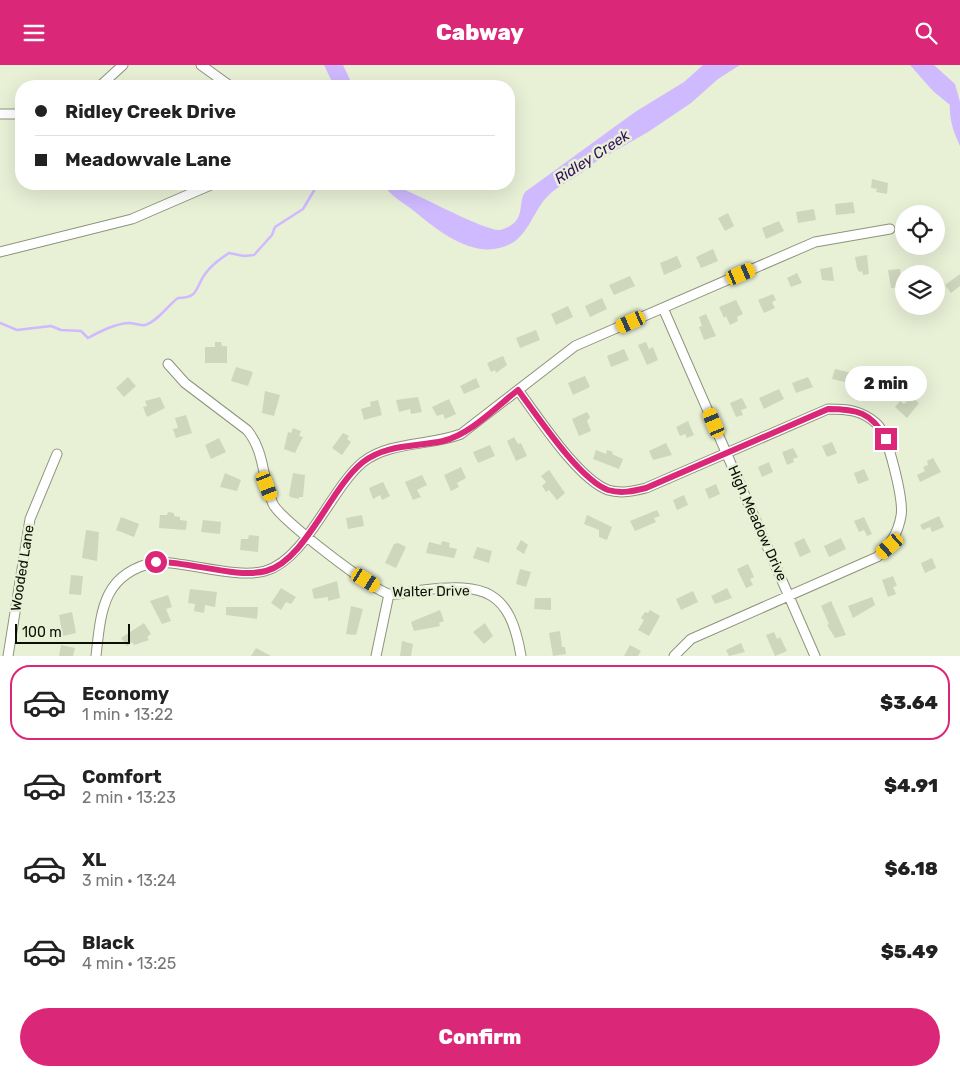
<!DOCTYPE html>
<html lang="en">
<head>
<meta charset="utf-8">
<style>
  body { margin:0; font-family:Rubik,sans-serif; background:#f6f6f6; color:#222; height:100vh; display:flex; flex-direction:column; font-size:19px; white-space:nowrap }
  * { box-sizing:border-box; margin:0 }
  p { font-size:16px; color:#767676 }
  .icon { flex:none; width:28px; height:28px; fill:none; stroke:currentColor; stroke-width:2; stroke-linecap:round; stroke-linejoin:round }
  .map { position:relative; height:591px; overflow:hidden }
  .details { display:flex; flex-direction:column; background:#fff; flex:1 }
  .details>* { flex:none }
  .guide { position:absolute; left:15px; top:15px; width:500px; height:110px; border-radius:20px; box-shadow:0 5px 20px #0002; display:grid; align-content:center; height:110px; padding:0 20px; background:#fff }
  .tools { position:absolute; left:895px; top:140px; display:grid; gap:10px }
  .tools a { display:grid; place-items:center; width:50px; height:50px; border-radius:50%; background:#fff; box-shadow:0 5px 20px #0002; font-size:25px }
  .scale { position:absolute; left:15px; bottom:12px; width:115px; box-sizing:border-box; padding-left:5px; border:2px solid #0c0e06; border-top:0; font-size:14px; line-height:18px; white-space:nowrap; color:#0c0e06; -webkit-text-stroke:4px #e8f0d6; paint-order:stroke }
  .end { position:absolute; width:22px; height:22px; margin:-11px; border:6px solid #db2777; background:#fff; box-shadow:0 0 0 2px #fff }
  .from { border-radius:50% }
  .bubble { position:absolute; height:35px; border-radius:18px; background:#fff; box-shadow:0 5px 20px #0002; font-size:16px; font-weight:800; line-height:35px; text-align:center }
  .car { position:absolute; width:15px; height:30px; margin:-15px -8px; border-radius:6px; box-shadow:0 0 4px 1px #0007; background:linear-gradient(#f5c518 24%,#345 0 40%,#f5c518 0 76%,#345 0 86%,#f5c518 0) }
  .guide b { display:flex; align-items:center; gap:18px; height:48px; font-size:19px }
  .guide b+b { border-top:1px solid #e0e0e0 }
  .guide i { width:12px; height:12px; background:#222 }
  ul { padding:9px 0 0; list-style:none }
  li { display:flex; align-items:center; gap:15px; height:75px; margin:0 10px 8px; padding:0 10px; border:2px solid transparent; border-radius:20px }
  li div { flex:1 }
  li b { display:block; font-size:19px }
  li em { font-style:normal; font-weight:800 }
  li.on { border-color:#db2777 }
  li>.icon { width:45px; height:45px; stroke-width:1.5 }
  .action { display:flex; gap:10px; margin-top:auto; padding:10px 20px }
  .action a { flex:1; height:58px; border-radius:30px; background:#db2777; color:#fff; font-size:20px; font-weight:800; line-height:58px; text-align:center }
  header { display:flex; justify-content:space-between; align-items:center; height:65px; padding:0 20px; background:#db2777; color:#fff; font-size:22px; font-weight:800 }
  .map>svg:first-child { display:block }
</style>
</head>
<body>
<header><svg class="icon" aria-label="menu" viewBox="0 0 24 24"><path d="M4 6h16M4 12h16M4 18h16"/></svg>Cabway<svg class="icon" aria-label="search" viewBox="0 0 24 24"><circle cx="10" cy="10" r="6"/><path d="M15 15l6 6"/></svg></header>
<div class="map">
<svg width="960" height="591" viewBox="0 0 960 591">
  <rect width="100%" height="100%" fill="#e8f0d6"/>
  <path fill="#cfb9ff" d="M324,0h19l10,21h-19z
    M703,0h37l-22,14 -27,24 -43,29 -56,32c-13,14 -34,20 -46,34 -12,13 -18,36 -34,45 -34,20 -73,-11 -98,-32 -11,-9 -24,-15 -31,-27h18l6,7c18,7 78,40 93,39 6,-1 12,-5 16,-9 7,-9 3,-20 9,-29l110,-80 49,-30z
    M910,0h24l21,19 5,18v44c-6,-13 -11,-26 -10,-41l-17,-14z"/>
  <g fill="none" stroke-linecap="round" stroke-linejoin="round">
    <path stroke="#cfb9ff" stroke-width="2.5" d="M0,258l17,7 34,-4 10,4 20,1 7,7c13,-7 26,-14 41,-15 5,0 11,3 16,2 12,-3 23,-20 33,-27 21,0 17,-10 27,-24 6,-9 15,-15 24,-21l15,3 10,-1 18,-20 3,-8 28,-18 15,-25"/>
  </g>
  <path fill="#ced6bc" d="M872,114l16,4 -1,11 -11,-2 1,-3 -6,-1z
    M853,137l2,11 -19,2 -1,-11z
    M814,144l2,11 -18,3 -2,-11z
    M728,148l6,13 -9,5 -7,-13z
    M779,156l5,10 -18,8 -4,-11z
    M713,184l5,12 -17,7 -5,-11z
    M867,190l2,19 -6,1 -1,-4 -3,1 -2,-4 -2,-11z
    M677,191l5,11 -18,8 -4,-12z
    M832,202l2,14 -12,-1 -2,-11z
    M900,204l2,18 -11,1 -3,-18z
    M797,208l5,10 -11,4 -4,-9z
    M960,209v12l-9,7 -6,-8z
    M630,211l5,10 -21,9 -5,-10z
    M773,229l3,6 -4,2 3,6 -11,5 -6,-13z
    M602,233l5,11 -17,8 -5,-11z
    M736,235l7,14 -6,3 1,4 -8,4 -4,-9 -2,2 -5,-11z
    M568,241l5,11 -17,8 -5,-11z
    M706,249l10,22 -12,4 -5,-13 3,-1 -3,-9z
    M536,265l4,10 -20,8 -4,-10z
    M215,277h6l1,4h5v17h-22v-16h10z
    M646,277l3,7 4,-2 5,13 -11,5 -9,-20z
    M624,284l5,11 -18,7 -4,-11z
    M503,291l4,9 -11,8 -1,-3 -4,2 -4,-9z
    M236,302l17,5 -5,14 -17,-5z
    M835,304l21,5 -2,10 -22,-5z
    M585,311l5,11 -17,8 -5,-12z
    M128,312l8,9 -12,11 -8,-9z
    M808,312l5,10 -17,6 -4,-10z
    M476,313l4,9 -16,7 -4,-8z
    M872,316l16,8 -5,10 -16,-8z
    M779,324l5,10 -20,10 -5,-11z
    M265,326l15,4 -6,21 -12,-3z
    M160,332l5,11 -18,9 -4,-10 4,-1 -2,-5z
    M418,332l4,15 -11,2 -1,-5 -11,3 -3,-12z
    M912,332l7,6 -12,15 -12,-11 5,-6 4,3z
    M742,333l5,10 -6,2 2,5 -7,2 -6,-14z
    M449,334l7,15 -11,5 -2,-5 -6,2 -5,-9z
    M378,335l4,15 -18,5 -3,-11 10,-3 -1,-4z
    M587,347l3,5 -3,4 4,10 -12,5 -7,-17z
    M186,350l6,18 -16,5 -3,-9 5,-1 -3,-10z
    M688,356l6,14 -7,3 -2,-4 -5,2 -4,-9z
    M293,363l8,3 -2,5 4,1 -8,16 -11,-4 4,-17 3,1z
    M343,368l6,3 -2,3 4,3 -9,13 -10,-7z
    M514,372l4,7 3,-1 6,13 -11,5 -9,-20z
    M219,373l7,14 -15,7 -6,-14z
    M832,377l5,11 -10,4 -5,-11z
    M666,378l6,12 -19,5 -4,-9z
    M490,380l5,11 -17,7 -5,-11z
    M793,383l5,9 -5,2 1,3 -7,3 -5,-13z
    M596,385l10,4 1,-4 6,2 -1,2 11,5 -4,10 -26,-10z
    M933,393l8,14 -21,10 -3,-7 8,-4 -2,-4 5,-2 -1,-4z
    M769,397l4,10 -11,5 -4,-10z
    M461,402l5,11 -9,5 2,4 -8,4 -7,-16z
    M864,404l5,11 -11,4 -4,-11z
    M549,405l16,23 -8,7 -8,-10 -3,2 -4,-6 4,-4 -5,-6z
    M225,408l16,7 -4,11 -17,-4z
    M293,408l12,2 -2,22h-4v2l-9,-2 -1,-2z
    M422,410l5,10 -10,5 4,7 -8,3 -8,-18z
    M383,417l7,14 -8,4 -2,-5 -7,4 -4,-11z
    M716,419l4,10 -11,5 -4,-10z
    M684,430l4,10 -11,5 -4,-10z
    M657,445l3,6 -6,2 2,4 -21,9 -5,-10z
    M168,447l6,1v3l6,1v3l7,1 -1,9 -27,-2 1,-13h7z
    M362,450l2,11 -16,3 -2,-11z
    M587,450l25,12 -5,13 -8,-3v-7l-15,-6z
    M939,451l5,11 -12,5 -2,-5 -7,3 -3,-5z
    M121,452l18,7 -5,13 -18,-7z
    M864,452l8,17 -5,2 -3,-6 -5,2 -5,-11z
    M203,455l18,2 -1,12 -19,-2z
    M86,465l13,2 -2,29 -15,-3z
    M249,470l10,1 -1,16 -18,-2 1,-11h7z
    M804,473l7,14 -11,5 -6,-14z
    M841,473l5,11 -17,8 -5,-11z
    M521,475l7,5 -4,9 -8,-5z
    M442,476l8,2 -1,4 8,2 -3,9 -28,-5 3,-11 12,3z
    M398,478l8,4 -10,21 -11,-5 9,-19z
    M477,482l15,4 -3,12 -16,-5z
    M932,493l4,10 -11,5 -4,-10z
    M748,499l6,13 -4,2 3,6 -7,3 -9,-19z
    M520,504l11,3 -5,15 -10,-3z
    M71,510l12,1 -2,19 -12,-1z
    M893,511l4,10 -4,1 3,7 -8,3 -6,-17z
    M337,516l3,17 -12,3v-4l-14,2 -2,-10z
    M281,523l15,9 -5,7 -5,-2 -5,8 -10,-7z
    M727,523l5,10 -17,6 -4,-8z
    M190,524l27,3 -2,15 -10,-2 -1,8 -10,-2 1,-7 -7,-1z
    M693,526l5,11 -17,8 -5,-11z
    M168,530l4,12 -6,2 5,12 -9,3 -12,-23z
    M872,532l3,8 -22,13 -5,-12z
    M535,533h16v12l-17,-1z
    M831,536l15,34 -11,3 -8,-13 2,-1 -8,-18z
    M351,541l12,3 -7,26 -10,-1z
    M226,542h32l-1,12 -31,-4z
    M440,545l4,11 -5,2 1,3 -26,5 -3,-9z
    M650,545l10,6 -11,20 -11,-6 6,-10 -3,-2 4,-6 3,1z
    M72,547l4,21 -13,3 -4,-21z
    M144,558l7,11 -4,3 2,3 -15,5 -2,-3 -5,4 -6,-8z
    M485,558l8,13 -9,8 -11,-12z
    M560,566l2,16h3l1,7 -13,2 -4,-23z
    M774,567l3,7 3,-2 7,14 -12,5 -9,-21z
    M402,576l11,3 -2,12h-11z
    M741,578l4,9 -16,4 -3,-6z
    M61,580l14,3 -2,8h-14z
    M630,580l11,6 -3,5h-14z
    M256,583l15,8h-20z"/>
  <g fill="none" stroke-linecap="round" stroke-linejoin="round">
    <defs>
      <path id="street" d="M201,0l29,21
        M100,21l23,-21
        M0,49h21
        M0,187l132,-33 81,-35
        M663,243l152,348
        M168,299l17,19 62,47c18,21 15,49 26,74 7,15 99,86 116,90 9,2 24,-3 34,-4 62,-7 87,0 98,66
        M518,325c20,27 60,89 90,100 13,4 26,1 38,-2l182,-79c19,0 34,1 49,15 11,10 27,77 24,92 -3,18 -11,30 -24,41l-186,82 -17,17
        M8,591l22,-137 27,-65
        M96,591c5,-46 7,-83 60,-94 32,0 81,17 109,9 41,-11 66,-83 98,-109 27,-21 67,-16 98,-28l114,-88 240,-104 75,-13
        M376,591l13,-62"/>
    </defs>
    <use href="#street" stroke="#8d947c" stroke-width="11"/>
    <use href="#street" stroke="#fff" stroke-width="9"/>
  </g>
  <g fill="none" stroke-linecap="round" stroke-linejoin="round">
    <path stroke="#db2777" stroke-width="6" d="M156,497c33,-1 80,17 110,9 40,-11 64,-83 97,-109 23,-18 53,-15 80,-21 28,-7 53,-34 75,-51 20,27 61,89 90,100 13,4 26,1 38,-2l182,-79c28,0 44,3 58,30"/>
  </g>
  <g text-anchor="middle" stroke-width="5" stroke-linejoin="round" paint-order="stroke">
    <g font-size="14" fill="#0c0e06" stroke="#e8f0d6">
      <text transform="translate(758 458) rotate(66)" y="5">High Meadow Drive</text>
      <text transform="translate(22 503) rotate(-81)" y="5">Wooded Lane</text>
      <text transform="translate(431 526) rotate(-1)" y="5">Walter Drive</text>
    </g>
    <g font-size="15" font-style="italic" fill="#34105e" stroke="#e8f0d6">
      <text transform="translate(592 92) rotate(-33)" y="5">Ridley Creek</text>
    </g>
  </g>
</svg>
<div class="tools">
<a><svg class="icon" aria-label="locate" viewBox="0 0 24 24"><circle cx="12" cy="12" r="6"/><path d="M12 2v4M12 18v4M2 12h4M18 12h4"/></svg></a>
<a><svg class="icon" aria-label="layers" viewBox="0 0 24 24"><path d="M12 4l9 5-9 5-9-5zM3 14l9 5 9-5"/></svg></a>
</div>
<div class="scale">100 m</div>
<i class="end from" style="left:156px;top:497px"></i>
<i class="end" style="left:886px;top:374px"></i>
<div class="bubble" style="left:845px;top:301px;width:82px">2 min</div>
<i class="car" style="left:741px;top:209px;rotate:67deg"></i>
<i class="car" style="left:631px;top:257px;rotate:246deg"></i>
<i class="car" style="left:714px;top:358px;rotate:337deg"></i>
<i class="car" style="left:267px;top:421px;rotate:159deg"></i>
<i class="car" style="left:890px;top:481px;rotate:229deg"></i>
<i class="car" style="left:366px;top:515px;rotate:121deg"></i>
<div class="guide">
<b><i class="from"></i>Ridley Creek Drive</b>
<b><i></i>Meadowvale Lane</b>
</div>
</div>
<section class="details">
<ul>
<li class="on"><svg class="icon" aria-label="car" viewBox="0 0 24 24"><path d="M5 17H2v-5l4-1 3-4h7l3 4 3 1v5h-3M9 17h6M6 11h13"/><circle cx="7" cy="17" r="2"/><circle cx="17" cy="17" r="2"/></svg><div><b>Economy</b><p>1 min · 13:22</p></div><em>$3.64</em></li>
<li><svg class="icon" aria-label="car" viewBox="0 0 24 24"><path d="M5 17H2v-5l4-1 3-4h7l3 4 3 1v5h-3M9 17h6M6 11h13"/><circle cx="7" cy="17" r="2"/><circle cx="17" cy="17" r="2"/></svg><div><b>Comfort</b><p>2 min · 13:23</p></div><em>$4.91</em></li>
<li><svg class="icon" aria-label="car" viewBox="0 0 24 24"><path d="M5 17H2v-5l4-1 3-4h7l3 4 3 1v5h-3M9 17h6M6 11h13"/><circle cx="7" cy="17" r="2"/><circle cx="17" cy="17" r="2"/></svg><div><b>XL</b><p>3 min · 13:24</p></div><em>$6.18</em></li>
<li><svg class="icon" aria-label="car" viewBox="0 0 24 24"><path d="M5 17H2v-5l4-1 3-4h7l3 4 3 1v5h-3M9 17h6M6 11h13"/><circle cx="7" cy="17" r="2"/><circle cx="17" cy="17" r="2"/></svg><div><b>Black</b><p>4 min · 13:25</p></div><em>$5.49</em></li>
</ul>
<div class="action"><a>Confirm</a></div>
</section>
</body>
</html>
